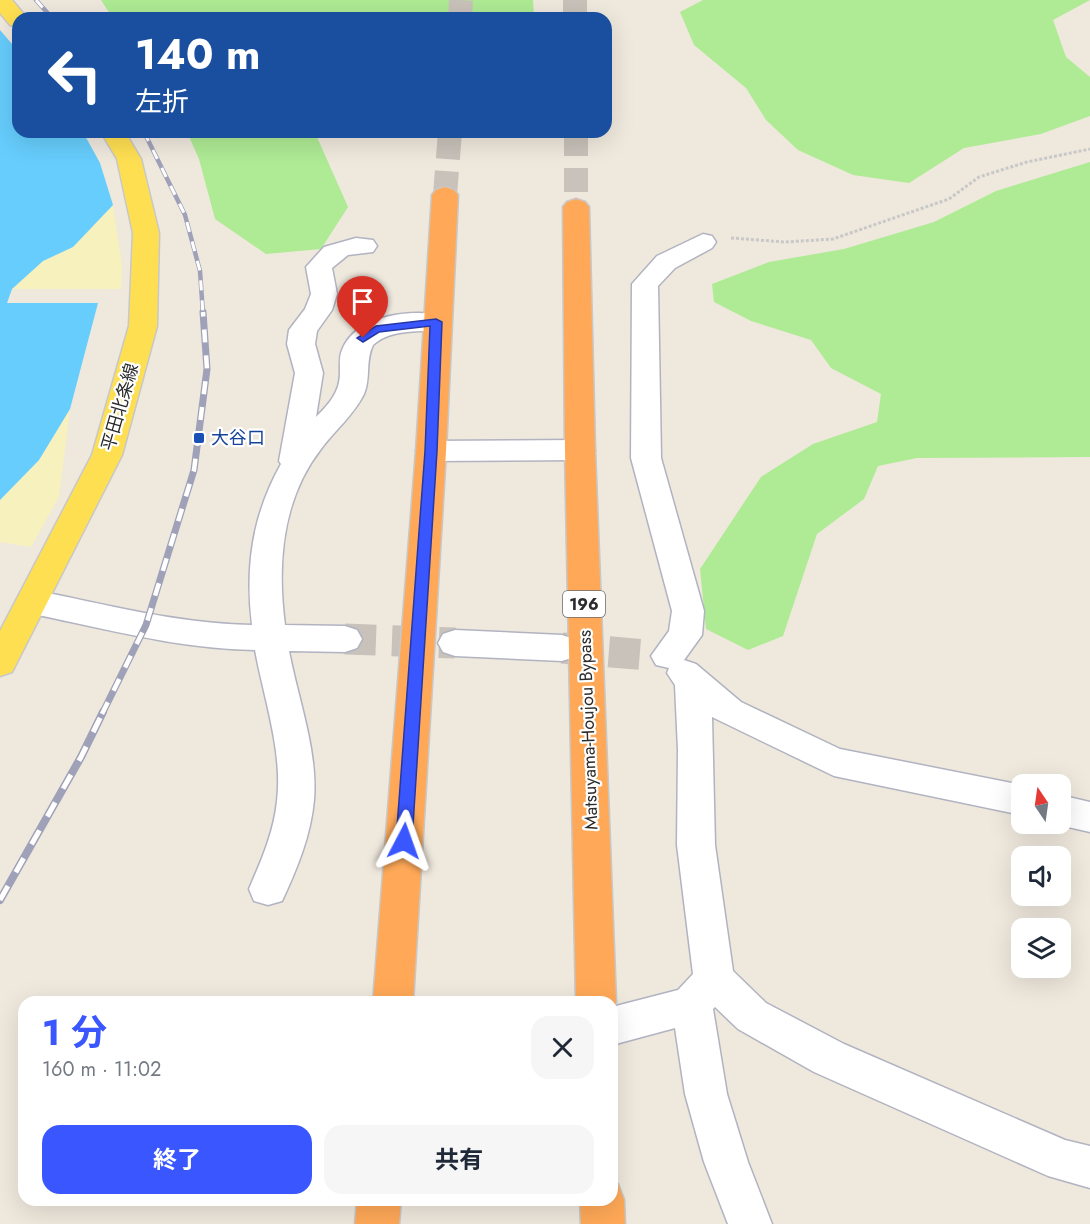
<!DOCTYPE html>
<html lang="ja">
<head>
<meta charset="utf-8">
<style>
	body { margin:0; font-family:Jost,"Noto Sans JP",sans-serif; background:#f6f6f7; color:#1f2937; height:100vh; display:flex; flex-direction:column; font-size:22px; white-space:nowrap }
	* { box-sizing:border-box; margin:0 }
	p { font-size:20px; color:#747a83 }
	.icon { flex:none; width:33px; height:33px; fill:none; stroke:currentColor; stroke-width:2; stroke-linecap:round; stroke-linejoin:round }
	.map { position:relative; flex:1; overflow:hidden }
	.panel { position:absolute; left:18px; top:996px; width:600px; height:210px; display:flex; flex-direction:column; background:#fff; border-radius:18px; box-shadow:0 6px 24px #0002 }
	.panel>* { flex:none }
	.banner { position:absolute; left:12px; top:12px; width:600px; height:126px; border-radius:18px; box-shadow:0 6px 24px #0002; background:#1a4fa0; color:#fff; overflow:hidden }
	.needle { width:39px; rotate:347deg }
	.controls { position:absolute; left:1011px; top:774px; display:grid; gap:12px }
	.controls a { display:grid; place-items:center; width:60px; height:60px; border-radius:12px; background:#fff; box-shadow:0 6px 24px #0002; font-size:30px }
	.pin { position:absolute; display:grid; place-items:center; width:51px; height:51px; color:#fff; margin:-62px -26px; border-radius:50% 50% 50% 0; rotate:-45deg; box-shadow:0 0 6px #0007 }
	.pin .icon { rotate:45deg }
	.me { position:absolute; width:66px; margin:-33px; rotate:4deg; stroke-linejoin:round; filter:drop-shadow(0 0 4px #0008) }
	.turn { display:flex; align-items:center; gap:21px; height:126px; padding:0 24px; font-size:27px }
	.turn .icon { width:78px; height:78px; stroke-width:2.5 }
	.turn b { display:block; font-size:42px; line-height:51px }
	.round { display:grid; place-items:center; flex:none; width:63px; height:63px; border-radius:18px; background:#f6f6f7 }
	.headline { display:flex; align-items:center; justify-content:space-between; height:102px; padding:0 24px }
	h1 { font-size:36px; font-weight:700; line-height:45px; color:#3a56ff }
	.cta { display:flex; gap:12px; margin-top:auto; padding:12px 24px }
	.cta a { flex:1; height:69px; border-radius:18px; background:#3a56ff; color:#fff; font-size:24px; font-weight:700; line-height:69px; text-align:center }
	.cta a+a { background:#f6f6f7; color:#1f2937 }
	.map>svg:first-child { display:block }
	.green { fill:#aeeb94 }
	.sand { fill:#f7f1bd }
	.water { fill:#66cdfc }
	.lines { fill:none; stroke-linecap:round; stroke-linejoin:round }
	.minor-tunnel { stroke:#c8c2ba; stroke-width:31; stroke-dasharray:31 16; stroke-linecap:butt }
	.highway-tunnel { stroke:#c8c2ba; stroke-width:24; stroke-dasharray:24 12; stroke-linecap:butt }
	.minor-casing { stroke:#b1b3c1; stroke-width:3 }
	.major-casing { stroke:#c8c8c8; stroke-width:3 }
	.highway-casing { stroke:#c8c8c8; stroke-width:3 }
	.path { stroke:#c8c8c8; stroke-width:3; stroke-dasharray:3 2; stroke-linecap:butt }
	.minor { fill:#fff; fill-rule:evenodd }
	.major { fill:#ffdf52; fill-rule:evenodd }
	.highway { fill:#ffa958; fill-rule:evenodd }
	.rail-far2-casing { stroke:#9fa1b9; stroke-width:4.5 }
	.rail-far1-casing { stroke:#9fa1b9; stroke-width:7 }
	.rail-casing { stroke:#9fa1b9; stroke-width:8 }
	.rail-far2 { stroke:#fff; stroke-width:3; stroke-dasharray:10; stroke-linecap:butt }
	.rail-far1 { stroke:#fff; stroke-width:4.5; stroke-dasharray:13; stroke-linecap:butt }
	.rail { stroke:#fff; stroke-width:5; stroke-dasharray:16; stroke-linecap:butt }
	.route { fill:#3a56ff; stroke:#2638a6; stroke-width:1.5 }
	.transit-dot { fill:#1a4fb4; stroke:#fff; stroke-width:2 }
	.labels { text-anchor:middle; stroke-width:4.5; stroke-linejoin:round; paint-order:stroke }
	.shield { fill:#fff; stroke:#6b6b6b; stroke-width:1.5 }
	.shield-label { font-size:16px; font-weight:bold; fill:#2c2c2c }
	.street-label { font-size:18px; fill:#2c2c2c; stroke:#fff }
	.transit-label { font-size:18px; fill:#164399; stroke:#fff; text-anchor:start }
</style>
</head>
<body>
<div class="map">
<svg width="1090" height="1224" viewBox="0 0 1090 1224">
	<rect width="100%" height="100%" fill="#efe8dd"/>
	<!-- green -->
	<g class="green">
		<polygon points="101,0 533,0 534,18 118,18 108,11"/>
		<polygon points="703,0 1090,0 1053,20 1066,57 1090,77 1090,116 1041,134 964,148 909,183 853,175 798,150 766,120 746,88 694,45 680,12"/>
		<polygon points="187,132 320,132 317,137 348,207 321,249 266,254 215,219 199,159"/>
		<polygon points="1090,162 1090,457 917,458 878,466 864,499 817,534 783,636 748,650 706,629 700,569 761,477 813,444 877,422 881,394 831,368 811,340 751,321 714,302 712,284 769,262 844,249 934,222 996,191"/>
	</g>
	<!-- sand -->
	<g class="sand">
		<polygon points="113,205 122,266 121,289 12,289 43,261 73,247"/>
		<polygon points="70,409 59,497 31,547 0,542 0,500 39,460"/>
	</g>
	<!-- water -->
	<polygon class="water" points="0,30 18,51 18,132 83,132 100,163 113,205 73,247 43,261 12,289 7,303 98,303 70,409 39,460 0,500"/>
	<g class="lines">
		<!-- minor-tunnel -->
		<g class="minor-tunnel">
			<polyline points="345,639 455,643"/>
			<polyline points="562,648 648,655"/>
		</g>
		<!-- highway-tunnel -->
		<g class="highway-tunnel">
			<polyline points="575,0 575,18"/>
			<polyline points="460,18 461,0"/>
			<polyline points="576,132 576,207"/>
			<polyline points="445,195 450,132"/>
		</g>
		<!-- minor casing -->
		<g class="minor-casing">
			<g id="minor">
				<polygon points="703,234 712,236 716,242 712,248 675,268 658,286 661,458 704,611 702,635 684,660 696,664 741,702 840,749 1022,785 1022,815 834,776 712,717 715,845 733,971 766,1003 844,1044 1065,1140 1090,1146 1090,1188 1048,1176 814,1072 738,1029 715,1007 713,1009 727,1094 748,1162 772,1224 728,1224 704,1162 685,1094 675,1028 612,1045 612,1007 678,990 693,974 677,845 678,750 675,685 667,673 669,668 656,665 651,656 669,631 672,611 631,458 632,284 657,256"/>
				<path d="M356,238l17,2 4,6 -4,6 -25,3 -16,13 5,26 -5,16 -15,21 -2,13 8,29 -7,44c13,-13 24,-25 24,-44 0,-8 -1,-16 2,-23 14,-36 72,-42 104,-34l4,6 -4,6c-25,6 -53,-1 -73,17 -8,16 -2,33 -9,49 -11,22 -29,36 -43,55 -39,50 -44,116 -36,176l60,1 12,4 5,9 -5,9 -12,4 -56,-1c9,48 29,100 25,149 -3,35 -17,69 -32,101l-14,4 -14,-4 -5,-12c12,-28 25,-57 28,-88 6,-49 -13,-102 -22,-151 -75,-1 -149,-21 -222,-36l-12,-3 -4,-9 4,-9 12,-3c72,14 145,34 219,35 -7,-58 0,-109 29,-161l-2,-3 16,-88 -8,-29 2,-14 16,-21 6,-15 -5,-27 18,-20z"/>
				<polygon points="580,440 591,443 595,450 591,457 580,460 431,461 420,458 416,451 420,444 431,441"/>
				<polygon points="455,630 562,635 574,639 579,648 574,657 562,661 455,656 443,652 438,643 443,634"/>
				<polygon points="1060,795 1090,802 1090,832 1055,824 1060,824"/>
			</g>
		</g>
		<!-- major casing -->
		<g class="major-casing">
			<g id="major">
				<polygon points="0,0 12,0 27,18 18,18 18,27 10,25 0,13"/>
				<polygon points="101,132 125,132 141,159 159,233 157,326 122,455 12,672 0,676 0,631 92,455 129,326 133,233 117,159"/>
			</g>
		</g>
		<!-- highway casing -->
		<g class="highway-casing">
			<g id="highway">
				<polygon points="445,187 454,190 458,195 446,451 413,1002 373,1002 416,451 432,195 436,190"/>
				<polygon points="576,199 585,202 589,207 595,450 616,1002 612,1011 612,1002 576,1002 565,450 563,207 567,202"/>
				<polygon points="612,1182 618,1184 624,1200 625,1224 581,1224 580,1200 612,1200"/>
				<polygon points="357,1200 401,1200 399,1224 355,1224"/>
			</g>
		</g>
		<!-- path -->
		<polyline class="path" points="731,238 785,242 833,239 949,199 979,177 1027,162 1090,149"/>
		<!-- minor -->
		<use href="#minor" class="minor"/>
		<!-- major -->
		<use href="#major" class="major"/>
		<!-- highway -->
		<use href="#highway" class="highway"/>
		<!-- rail-far2 casing -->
		<g class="rail-far2-casing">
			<g id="rail-far2">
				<polyline points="36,0 52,18"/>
				<polyline points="144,132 185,215 200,271 203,314"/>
			</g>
		</g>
		<!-- rail-far1 casing -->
		<g class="rail-far1-casing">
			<polyline id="rail-far1" points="102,714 146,625 194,470 207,369 203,312"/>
		</g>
		<!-- rail casing -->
		<g class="rail-casing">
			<polyline id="rail" points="0,900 81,757 103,712"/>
		</g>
		<!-- rail-far2 -->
		<use href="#rail-far2" class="rail-far2"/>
		<!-- rail-far1 -->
		<use href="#rail-far1" class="rail-far1"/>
		<!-- rail -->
		<use href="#rail" class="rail"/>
	</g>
	<!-- route -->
	<polygon class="route" points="436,319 442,322 437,451 412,841 404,848 396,841 425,451 430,326 379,332 363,342 357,338 376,326"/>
	<!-- markers -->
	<rect class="transit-dot" x="193" y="432" width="12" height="12" rx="3"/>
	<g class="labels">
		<!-- shield labels -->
		<rect class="shield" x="563" y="591" width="42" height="26" rx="4.5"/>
		<g class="shield-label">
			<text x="584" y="610">196</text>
		</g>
		<!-- street labels -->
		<g class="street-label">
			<text transform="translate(120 407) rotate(-74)" y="6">平田北条線</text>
			<text transform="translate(588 730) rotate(-92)" y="6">Matsuyama-Houjou Bypass</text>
		</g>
		<!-- transit labels -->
		<g class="transit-label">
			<text x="211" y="444">大谷口</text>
		</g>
	</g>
</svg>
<div class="controls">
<a><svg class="needle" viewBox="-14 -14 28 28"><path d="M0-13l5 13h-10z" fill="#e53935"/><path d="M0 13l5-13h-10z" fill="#747a83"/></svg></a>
<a><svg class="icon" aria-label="sound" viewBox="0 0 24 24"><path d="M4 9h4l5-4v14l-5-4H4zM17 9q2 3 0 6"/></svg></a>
<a><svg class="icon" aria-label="layers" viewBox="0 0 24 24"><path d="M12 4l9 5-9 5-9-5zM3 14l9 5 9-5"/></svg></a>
</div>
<div class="pin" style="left:363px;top:338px;background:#d93025"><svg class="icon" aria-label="arrive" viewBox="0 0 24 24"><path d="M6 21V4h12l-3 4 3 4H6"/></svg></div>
<svg class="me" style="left:404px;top:841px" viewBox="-20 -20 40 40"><path d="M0-17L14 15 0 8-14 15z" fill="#3a56ff" stroke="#fff" stroke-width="4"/></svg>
<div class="banner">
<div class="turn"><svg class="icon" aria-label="left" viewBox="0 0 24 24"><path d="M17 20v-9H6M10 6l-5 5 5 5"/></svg><div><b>140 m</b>左折</div></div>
</div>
<section class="panel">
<div class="headline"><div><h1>1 分</h1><p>160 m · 11:02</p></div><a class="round"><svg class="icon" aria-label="close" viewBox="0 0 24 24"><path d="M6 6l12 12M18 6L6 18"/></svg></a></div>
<div class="cta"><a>終了</a><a>共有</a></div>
</section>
</div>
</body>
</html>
